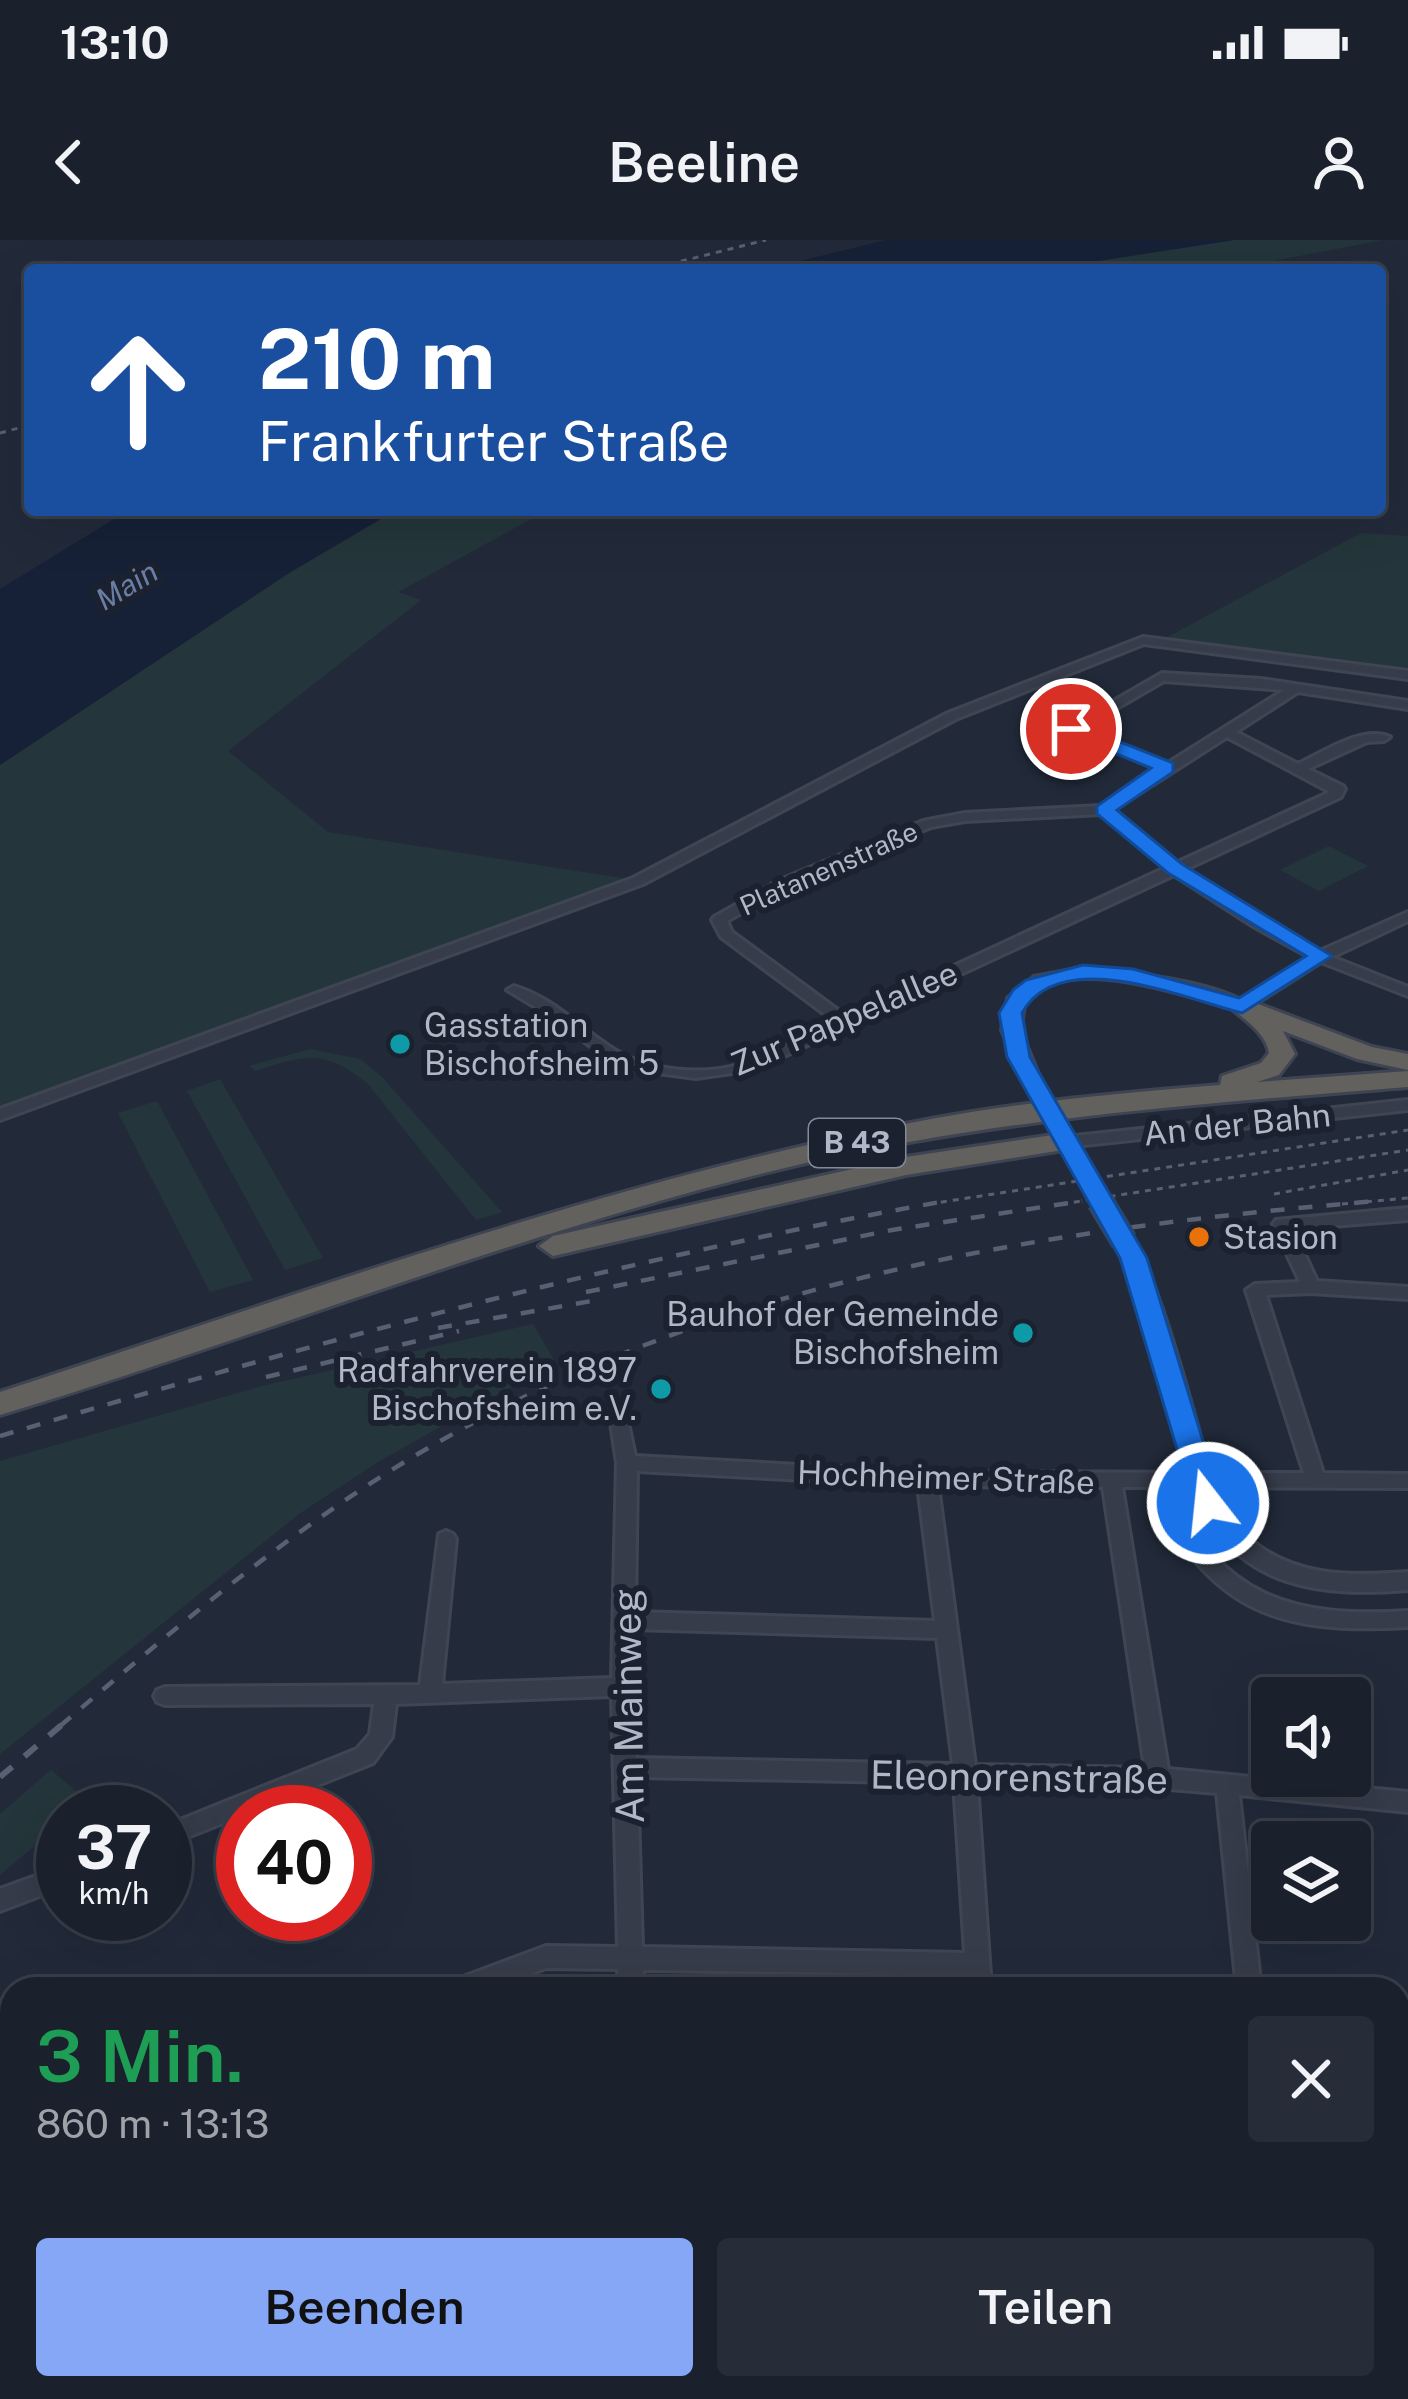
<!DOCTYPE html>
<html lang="de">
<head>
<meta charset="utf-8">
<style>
	body { margin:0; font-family:"Public Sans",sans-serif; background:#272d38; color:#f1f3f6; height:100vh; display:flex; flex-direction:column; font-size:45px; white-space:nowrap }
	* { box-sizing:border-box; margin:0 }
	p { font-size:39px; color:#9fa3a9 }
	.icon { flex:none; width:66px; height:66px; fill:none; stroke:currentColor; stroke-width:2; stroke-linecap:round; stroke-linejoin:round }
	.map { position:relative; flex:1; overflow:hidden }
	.details { position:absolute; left:0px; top:1737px; width:1410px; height:423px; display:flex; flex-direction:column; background:#1a202c; border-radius:36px 36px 0 0; box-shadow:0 12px 48px #0002,0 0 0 3px #383e48 }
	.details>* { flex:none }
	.guide { position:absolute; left:24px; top:24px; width:1362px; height:252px; border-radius:12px; box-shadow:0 12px 48px #0002,0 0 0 3px #383e48; background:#1a4fa0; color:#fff; overflow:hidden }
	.controls { position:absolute; left:1251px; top:1437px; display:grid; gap:24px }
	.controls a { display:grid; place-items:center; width:120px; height:120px; border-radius:12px; background:#1a202c; box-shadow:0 12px 48px #0002,0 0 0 3px #383e48; font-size:60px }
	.speed { position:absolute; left:36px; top:1545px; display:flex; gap:24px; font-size:60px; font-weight:700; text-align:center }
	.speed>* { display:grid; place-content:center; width:156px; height:156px; border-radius:50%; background:#1a202c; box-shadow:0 12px 48px #0002,0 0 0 3px #383e48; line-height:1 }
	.speed small { font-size:30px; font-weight:400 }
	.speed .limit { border:18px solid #d22; background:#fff; color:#111 }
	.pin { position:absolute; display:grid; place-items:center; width:102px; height:102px; color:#fff; margin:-51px; border:6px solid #fff; border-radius:50%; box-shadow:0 3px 12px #0007 }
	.me { position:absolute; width:132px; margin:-66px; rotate:344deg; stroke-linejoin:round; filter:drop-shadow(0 0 9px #0008) }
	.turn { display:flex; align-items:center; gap:42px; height:252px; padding:0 36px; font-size:54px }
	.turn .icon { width:156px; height:156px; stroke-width:2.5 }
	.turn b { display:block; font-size:84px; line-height:102px }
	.round { display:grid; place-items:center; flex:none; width:126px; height:126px; border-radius:12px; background:#272d38 }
	.head { display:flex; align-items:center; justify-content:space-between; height:204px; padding:0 36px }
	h1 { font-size:72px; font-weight:600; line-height:90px; color:#1e9e55 }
	.action { display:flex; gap:24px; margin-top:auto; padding:24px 36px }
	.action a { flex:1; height:138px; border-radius:12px; background:#85a7f6; color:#111; font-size:48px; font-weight:600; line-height:138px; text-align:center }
	.action a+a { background:#272d38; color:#f1f3f6 }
	.status { display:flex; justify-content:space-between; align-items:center; height:84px; padding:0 60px; background:#1a202c; direction:ltr }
	.status svg { height:33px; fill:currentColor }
	header { display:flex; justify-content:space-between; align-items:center; height:156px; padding:0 36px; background:#1a202c; font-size:54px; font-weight:600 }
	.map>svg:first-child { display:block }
	.green { fill:#24363b }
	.water { fill:#162137 }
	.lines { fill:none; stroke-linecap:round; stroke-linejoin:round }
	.minor-casing { stroke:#3f4553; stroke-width:6 }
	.tertiary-casing { stroke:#3f4553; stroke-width:6 }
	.secondary-casing { stroke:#3f4553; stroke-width:6 }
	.trunk-casing { stroke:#3e4452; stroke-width:6 }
	.minor { fill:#363c4a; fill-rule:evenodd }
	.tertiary { fill:#363c4a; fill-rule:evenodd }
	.secondary { fill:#444b5d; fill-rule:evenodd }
	.trunk { fill:#62615e; fill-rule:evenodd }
	.rail-far2 { stroke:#586071; stroke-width:3; stroke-dasharray:6 6; stroke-linecap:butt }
	.rail-far1 { stroke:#586071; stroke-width:4.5; stroke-dasharray:14 14; stroke-linecap:butt }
	.rail { stroke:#586071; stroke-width:6; stroke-dasharray:16 16; stroke-linecap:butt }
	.tertiary-bridge-far1-casing { stroke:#3f4553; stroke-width:22; stroke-linecap:butt }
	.tertiary-bridge-casing { stroke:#3f4553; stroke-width:28; stroke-linecap:butt }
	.tertiary-bridge-far1 { stroke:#363c4a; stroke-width:18 }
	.tertiary-bridge { stroke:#363c4a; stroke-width:22 }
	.route { fill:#1a73e8; stroke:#114b97; stroke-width:3 }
	.culture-dot { fill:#0f9aa8; stroke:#1b212f; stroke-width:4.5 }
	.food-dot { fill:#e8710a; stroke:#1b212f; stroke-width:4.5 }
	.labels { text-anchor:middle; stroke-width:12; stroke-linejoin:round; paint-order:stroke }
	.far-street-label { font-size:27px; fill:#b1b7c6; stroke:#1b212f }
	.far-water-label { font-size:30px; font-style:italic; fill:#6a7ea5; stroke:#1b212f }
	.shield { fill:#1b212f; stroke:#848a99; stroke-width:3 }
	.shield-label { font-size:30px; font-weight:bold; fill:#b1b7c6 }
	.street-label { font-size:33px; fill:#b1b7c6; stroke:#1b212f }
	.poi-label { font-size:33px; fill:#b1b7c6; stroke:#1b212f; text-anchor:start }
	.near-street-label { font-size:39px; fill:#b1b7c6; stroke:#1b212f }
</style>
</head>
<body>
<div class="status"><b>13:10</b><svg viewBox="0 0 49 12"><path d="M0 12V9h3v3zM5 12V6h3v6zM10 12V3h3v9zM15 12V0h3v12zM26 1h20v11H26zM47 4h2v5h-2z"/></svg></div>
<header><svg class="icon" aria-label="back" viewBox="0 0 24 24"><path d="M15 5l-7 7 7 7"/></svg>Beeline<svg class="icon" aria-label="person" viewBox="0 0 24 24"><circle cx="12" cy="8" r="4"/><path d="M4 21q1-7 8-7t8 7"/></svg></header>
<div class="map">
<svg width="1408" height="2159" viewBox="0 0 1408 2159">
	<rect width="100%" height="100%" fill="#222a3a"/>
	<!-- green -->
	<g class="green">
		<polygon points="1234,0 1383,0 1226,30 1040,30"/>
		<polygon points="396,270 548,270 398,352 421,360 228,511 328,592 622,638 625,644 0,871 0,525 289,333"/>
		<polygon points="1361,293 1408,296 1408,433 1160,401"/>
		<polygon points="1329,606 1368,626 1319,651 1280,630"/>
		<path d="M310,809l50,10 21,17 121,136 -26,8 -108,-136c-43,-36 -64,-29 -113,-13l-6,-5z"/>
		<polygon points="220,839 323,1018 285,1030 187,851"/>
		<polygon points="157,861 253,1040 210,1052 118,873"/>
		<polygon points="533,1084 555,1122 378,1222 299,1274 0,1514 0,1221 262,1146"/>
		<polygon points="51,1530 88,1561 75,1572 63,1572 63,1582 0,1635 0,1574"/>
	</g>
	<!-- water -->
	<g class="water">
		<polygon points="886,0 1234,0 1040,30 763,30"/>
		<polygon points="129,270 396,270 289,333 0,525 0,349"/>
	</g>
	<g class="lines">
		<!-- minor casing -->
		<g class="minor-casing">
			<g id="minor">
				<polygon points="1143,397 1408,431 1408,439 1144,404 956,479 643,644 0,880 0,869 633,638 948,473"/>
				<path d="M1162,433l99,6 147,22v8l-110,-17 -62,40 62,32c26,-12 64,-39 92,-27l-6,4 -17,1 -59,27 35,17 2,3 -4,8 -157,73 79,50 57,31 88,-39v9l-76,36 76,30v9l-87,-34 -74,47h-10v-6l72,-46 -56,-31 -79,-51 -420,195 -58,8 -61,-8 -31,-14 -57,-42 -40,-24 7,-4c40,12 67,43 101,64 34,21 88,26 126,14 32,-10 63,-29 93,-43l-113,-84 -9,-17 2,-3 64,-36 145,-60 42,-8 136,-7 59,-37 -95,-40zM1164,441l120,9 -116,73 -87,-34zM1227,497l103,55 -154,71 -63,-53zM1101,574l64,54 -319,148 -114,-84 -5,-11 61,-34 143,-60 34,-6z"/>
				<polygon points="1408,860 1408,870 1066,907 1058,902 1066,897"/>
				<path d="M1408,968v12l-115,9 24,52 91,6v12l-97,-6 -45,2 57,178 85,1v14l-240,-1c57,111 121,131 240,124v16c-134,8 -198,-17 -260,-140h-26l46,282 240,23v20l-169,-17 22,194h-24l-20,-196 -59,-5 -181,-4 14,205h-24l-1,-14 -323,-5v19h-24l-1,-20 -72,-1 -55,21h-42l3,-8 94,-35 72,1 -6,-251 -216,8 -4,33 -19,26 -123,49h-7v3l-78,31v-20l192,-77 13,-15 4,-30 -209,1 -8,-3 -3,-6 3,-6 8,-3 255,-2 19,-151 7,-3 7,3 3,5 -14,145 170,-6 5,-215 -6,-40 2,-5h14l8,38 292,16 377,1 -58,-183 9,-6 45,-2 -27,-58 3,-4zM637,1231l281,15 17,135 -300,-9zM938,1246l165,1 42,281 -170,-3zM634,1389l303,9 16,126 -317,-6zM637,1537l317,6 11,170 -323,-6z"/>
				<polygon points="63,1626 63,1647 0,1671 0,1649"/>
				<polygon points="12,1925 12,1951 0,1956 0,1930"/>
				<polygon points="405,2148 450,2148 444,2159 399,2159"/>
				<rect x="628" y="2148" width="28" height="11"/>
				<polygon points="993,2148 1021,2148 1022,2159 994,2159"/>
			</g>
		</g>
		<!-- tertiary casing -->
		<g class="tertiary-casing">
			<g id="tertiary">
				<path d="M1077,729c46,3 136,11 174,37l-9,5c-55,-15 -138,-46 -194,-27 -8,3 -16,11 -23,16l-5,30 20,49 -3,4h-12l-23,-53 6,-32 26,-21z"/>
				<path d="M1124,994c28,13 75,200 86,239l-3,6h-16l-3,-6 -54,-187 -20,-45z"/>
				<path d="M1208,1254c16,7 25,28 38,41 44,43 105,41 162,37v18c-91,7 -163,-2 -212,-87l4,-6z"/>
			</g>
		</g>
		<!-- secondary casing -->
		<g class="secondary-casing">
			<g id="secondary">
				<polygon points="1398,1912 1408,1914 1408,1948 1398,1946"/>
				<polygon points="304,2148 360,2148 355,2159 299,2159"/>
			</g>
		</g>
		<!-- trunk casing -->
		<g class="trunk-casing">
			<g id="trunk">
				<path d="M1242,758l130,49 36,7v16l-51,-11 -74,-28 12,23 -16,21 -22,7 151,-11v16c-200,16 -397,30 -594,74 -278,64 -542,172 -814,254v-23c307,-100 613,-213 931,-273 96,-18 192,-26 289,-34l2,-9 39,-13 8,-10c-3,-21 -27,-35 -40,-47z"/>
				<polygon points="1066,893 1076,896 1080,902 1076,908 906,935 553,1016 539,1006 553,996 906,917"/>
			</g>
		</g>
		<!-- minor -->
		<use href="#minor" class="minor"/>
		<!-- tertiary -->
		<use href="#tertiary" class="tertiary"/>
		<!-- secondary -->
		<use href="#secondary" class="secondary"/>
		<!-- trunk -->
		<use href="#trunk" class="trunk"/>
		<!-- rail-far2 -->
		<g class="rail-far2">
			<polyline points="646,30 766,0"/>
			<polyline points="0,193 30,185"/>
			<polyline points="1274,954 1408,930"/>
			<polyline points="929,964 1408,890"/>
			<polyline points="1062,964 1408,910"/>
			<polyline points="1342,964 1408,958"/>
		</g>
		<!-- rail-far1 -->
		<g class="rail-far1">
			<polyline points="586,1052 892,990 1082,961"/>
			<polyline points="438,1088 603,1059"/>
			<polyline points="266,1137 459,1091"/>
			<path d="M0,1196c313,-93 625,-178 946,-235"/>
			<path d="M60,1486c104,-88 207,-177 322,-250 301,-191 647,-246 995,-275"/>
		</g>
		<!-- rail -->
		<polyline class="rail" points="0,1537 64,1483"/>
		<!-- tertiary-bridge-far1 casing -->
		<g class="tertiary-bridge-far1-casing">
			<g id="tertiary-bridge-far1">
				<polyline points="1031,839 1056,883"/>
				<polyline points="1076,919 1102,964"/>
			</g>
		</g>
		<!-- tertiary-bridge casing -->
		<g class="tertiary-bridge-casing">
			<g id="tertiary-bridge">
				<polyline points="1100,961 1124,1001"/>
				<polyline points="1199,1233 1208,1263"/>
			</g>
		</g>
		<!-- tertiary-bridge-far1 -->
		<use href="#tertiary-bridge-far1" class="tertiary-bridge-far1"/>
		<!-- tertiary-bridge -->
		<use href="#tertiary-bridge" class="tertiary-bridge"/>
	</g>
	<!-- route -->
	<path class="route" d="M1065,485h13l95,38v9l-56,38 65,54 150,92 -90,57c-57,-14 -182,-69 -220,0l8,44 117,201 75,245 -4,8h-21l-4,-8 -73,-245 -113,-201 -8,-44 14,-23 13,-10 57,-15 50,4 106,29 67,-42 -138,-83 -71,-59v-8l54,-38 -86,-35z"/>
	<!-- markers -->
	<g class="culture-dot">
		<circle cx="400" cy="804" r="12"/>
		<circle cx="1023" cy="1093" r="12"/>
		<circle cx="661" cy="1149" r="12"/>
	</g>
	<circle class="food-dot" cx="1199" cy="997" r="12"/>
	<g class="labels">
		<!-- far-street labels -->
		<g class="far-street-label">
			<text transform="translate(829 629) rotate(-24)" y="9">Platanenstraße</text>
		</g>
		<!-- far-water labels -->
		<g class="far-water-label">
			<text transform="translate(127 346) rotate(-31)" y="10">Main</text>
		</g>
		<!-- shield labels -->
		<rect class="shield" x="809" y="879" width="96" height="48" rx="9"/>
		<g class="shield-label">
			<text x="857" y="913">B 43</text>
		</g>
		<!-- street labels -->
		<g class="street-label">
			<text transform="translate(844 778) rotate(-23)" y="12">Zur Pappelallee</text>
			<text transform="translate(1237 884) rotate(-6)" y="12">An der Bahn</text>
			<text transform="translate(946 1237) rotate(2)" y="12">Hochheimer Straße</text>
		</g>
		<!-- poi labels -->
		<g class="poi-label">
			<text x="424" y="797">Gasstation<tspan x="424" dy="38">Bischofsheim 5</tspan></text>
			<text x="1223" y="1009">Stasion</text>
			<text x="999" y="1086" text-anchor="end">Bauhof der Gemeinde<tspan x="999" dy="38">Bischofsheim</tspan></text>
			<text x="637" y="1142" text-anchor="end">Radfahrverein 1897<tspan x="637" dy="38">Bischofsheim e.V.</tspan></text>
		</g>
		<!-- near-street labels -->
		<g class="near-street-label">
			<text transform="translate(628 1466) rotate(-91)" y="14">Am Mainweg</text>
			<text transform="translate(1019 1537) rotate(1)" y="14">Eleonorenstraße</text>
		</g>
	</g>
</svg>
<div class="controls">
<a><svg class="icon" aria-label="sound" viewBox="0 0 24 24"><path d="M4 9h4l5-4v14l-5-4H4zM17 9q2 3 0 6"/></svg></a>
<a><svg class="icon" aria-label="layers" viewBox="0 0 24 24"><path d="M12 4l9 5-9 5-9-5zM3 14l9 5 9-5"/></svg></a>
</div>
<div class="speed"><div>37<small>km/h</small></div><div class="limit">40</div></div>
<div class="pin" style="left:1071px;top:489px;background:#d93025"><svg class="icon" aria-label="arrive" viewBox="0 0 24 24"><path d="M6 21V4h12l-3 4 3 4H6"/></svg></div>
<svg class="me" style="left:1208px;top:1263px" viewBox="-20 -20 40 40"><circle r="17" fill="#1a73e8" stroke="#fff" stroke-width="3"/><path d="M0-11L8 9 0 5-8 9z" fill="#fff"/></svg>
<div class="guide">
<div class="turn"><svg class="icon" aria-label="ahead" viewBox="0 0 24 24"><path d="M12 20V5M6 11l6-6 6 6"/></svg><div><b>210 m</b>Frankfurter Straße</div></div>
</div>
<section class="details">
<div class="head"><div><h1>3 Min.</h1><p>860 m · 13:13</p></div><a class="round"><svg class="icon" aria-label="close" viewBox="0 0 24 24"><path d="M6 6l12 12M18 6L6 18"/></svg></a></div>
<div class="action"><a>Beenden</a><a>Teilen</a></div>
</section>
</div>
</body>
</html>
